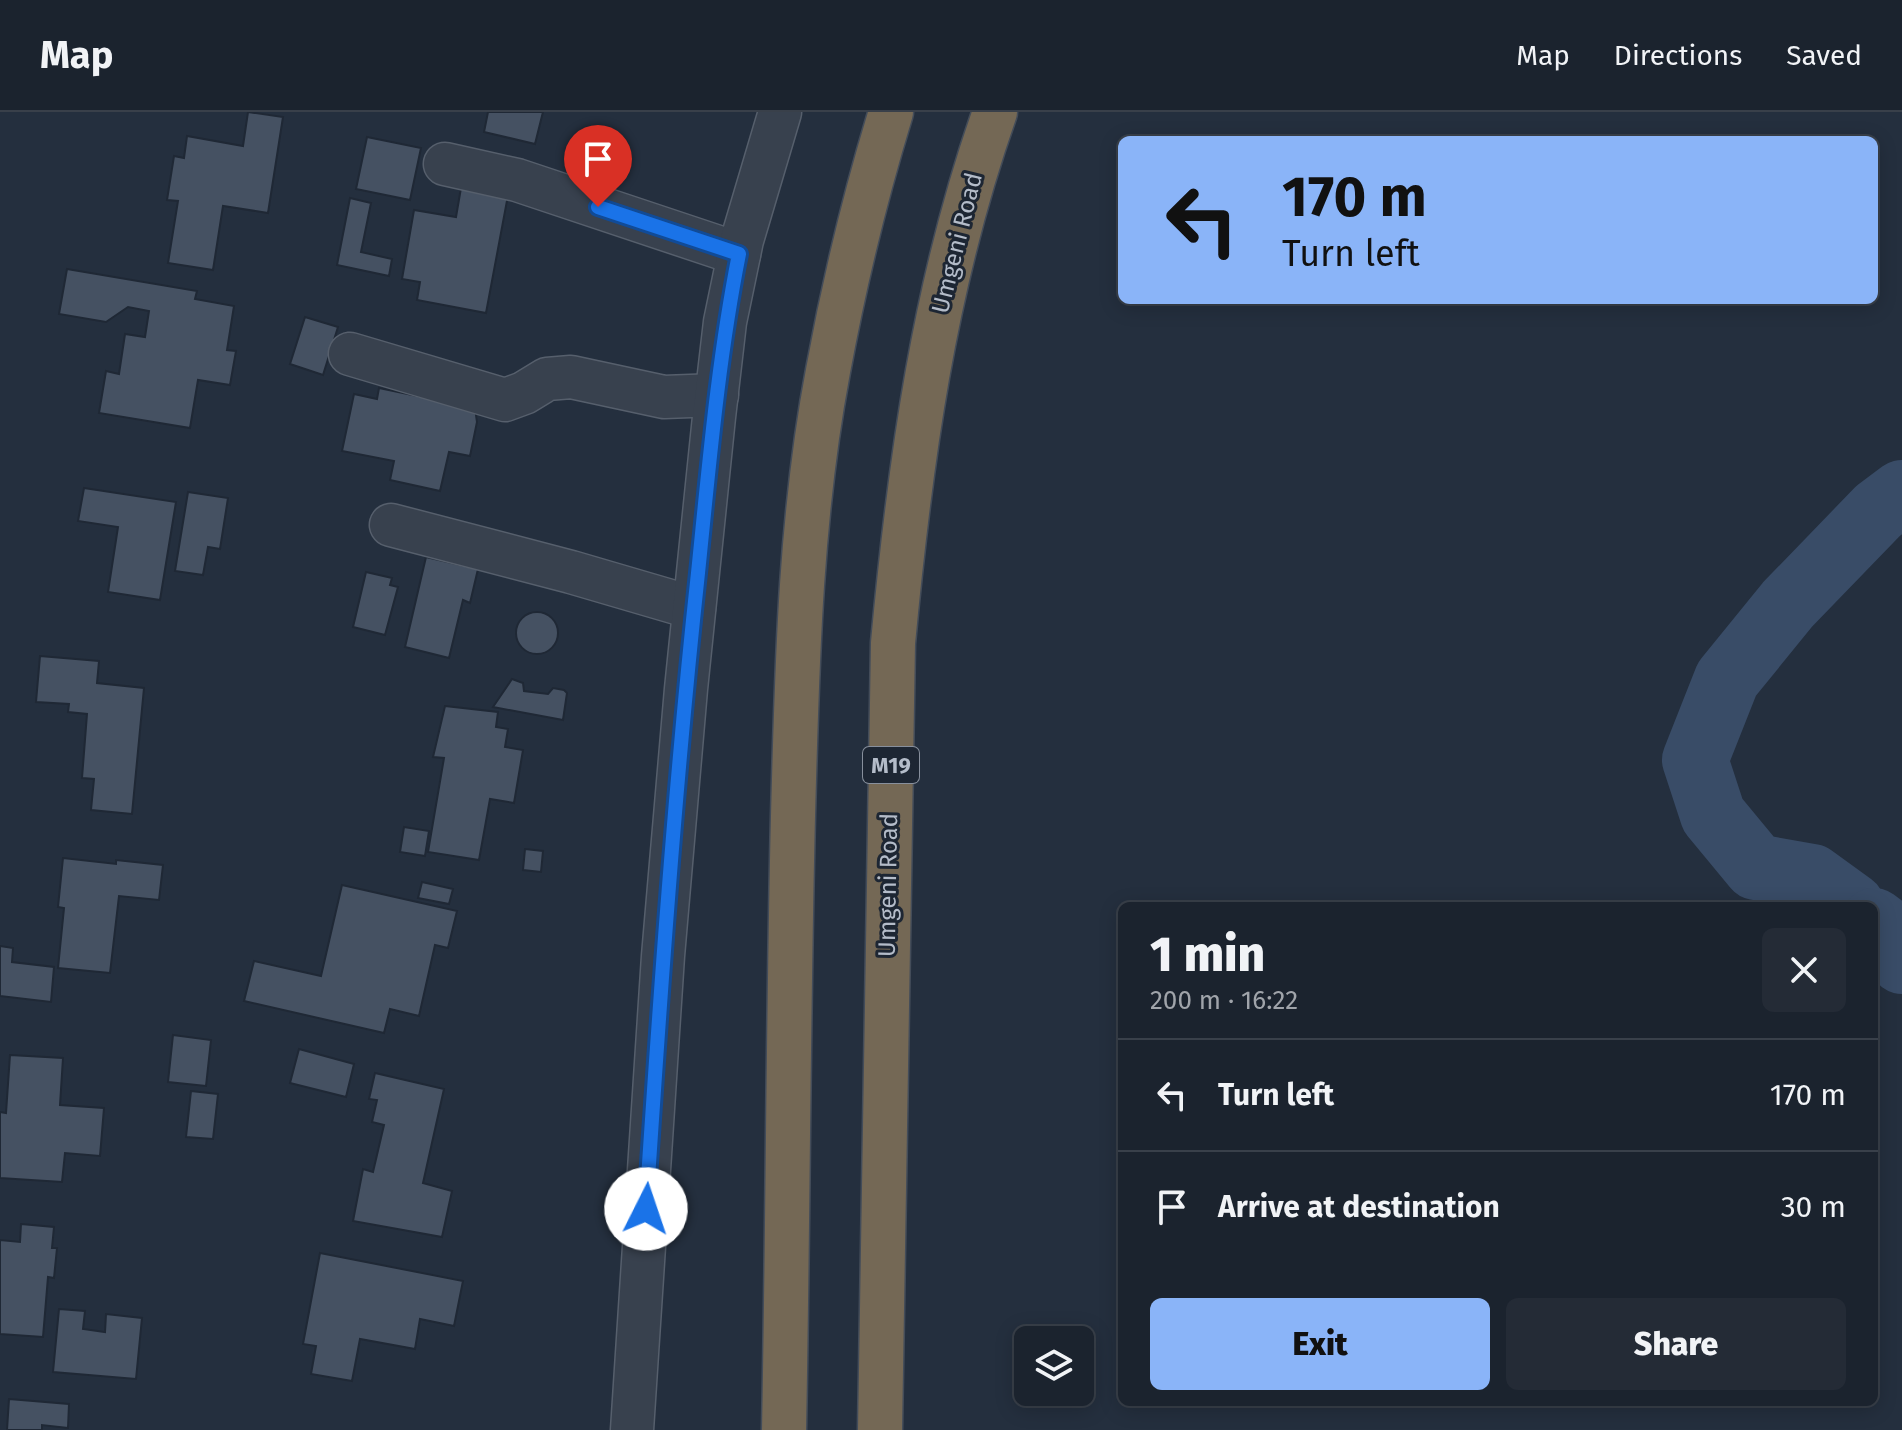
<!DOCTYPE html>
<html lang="en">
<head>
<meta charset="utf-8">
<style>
	body { margin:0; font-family:"Fira Sans",sans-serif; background:#242b36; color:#f1f3f6; height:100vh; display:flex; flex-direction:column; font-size:30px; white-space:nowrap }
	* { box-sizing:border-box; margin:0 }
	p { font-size:26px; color:#a0a4aa }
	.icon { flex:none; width:44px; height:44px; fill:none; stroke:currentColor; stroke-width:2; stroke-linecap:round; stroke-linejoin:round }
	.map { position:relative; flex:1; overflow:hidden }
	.side { position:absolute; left:1118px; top:790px; width:760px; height:504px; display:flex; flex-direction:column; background:#1b232e; border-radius:12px; box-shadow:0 4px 20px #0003,0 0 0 2px #39404a }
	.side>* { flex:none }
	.hud { position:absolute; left:1118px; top:24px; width:760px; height:168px; border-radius:12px; box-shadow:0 4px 20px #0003,0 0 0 2px #39404a; background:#8ab4f8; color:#111; overflow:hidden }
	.controls { position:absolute; left:1014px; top:1214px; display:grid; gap:16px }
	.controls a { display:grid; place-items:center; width:80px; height:80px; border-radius:12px; background:#1b232e; box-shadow:0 4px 20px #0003,0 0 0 2px #39404a; font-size:40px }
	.pin { position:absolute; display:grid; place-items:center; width:68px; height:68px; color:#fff; margin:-82px -34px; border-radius:50% 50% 50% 0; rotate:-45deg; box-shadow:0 0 8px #0007 }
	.pin .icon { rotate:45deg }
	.me { position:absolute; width:88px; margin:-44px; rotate:4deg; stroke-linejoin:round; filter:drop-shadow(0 0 6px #0008) }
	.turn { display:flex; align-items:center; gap:28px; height:168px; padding:0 32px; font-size:36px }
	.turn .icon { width:104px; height:104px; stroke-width:2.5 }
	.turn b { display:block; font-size:56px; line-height:68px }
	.round { display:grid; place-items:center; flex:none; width:84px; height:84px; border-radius:12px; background:#242b36 }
	.head { display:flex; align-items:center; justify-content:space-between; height:136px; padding:0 32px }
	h1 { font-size:48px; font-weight:800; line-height:60px }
	.cta { display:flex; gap:16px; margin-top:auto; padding:16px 32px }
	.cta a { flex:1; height:92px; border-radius:12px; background:#8ab4f8; color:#111; font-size:32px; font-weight:800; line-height:92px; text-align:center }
	.cta a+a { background:#242b36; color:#f1f3f6 }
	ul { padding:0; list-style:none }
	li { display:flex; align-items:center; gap:24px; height:112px; padding:0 32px; border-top:2px solid #39404a }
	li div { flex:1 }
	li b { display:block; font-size:30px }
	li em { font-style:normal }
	header { display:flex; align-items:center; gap:48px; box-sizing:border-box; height:112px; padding:0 40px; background:#1b232e; border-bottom:2px solid #39404a }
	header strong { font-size:38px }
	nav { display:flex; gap:44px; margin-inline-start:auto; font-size:28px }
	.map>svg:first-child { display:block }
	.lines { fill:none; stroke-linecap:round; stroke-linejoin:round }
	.river { stroke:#394c67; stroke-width:66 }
	.building { fill:#455162; stroke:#1f2835; stroke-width:2 }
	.minor-casing { stroke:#565f6c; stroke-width:45 }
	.highway-casing { stroke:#434c59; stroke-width:47 }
	.minor { stroke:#38414e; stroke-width:42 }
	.highway { stroke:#746855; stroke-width:44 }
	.route-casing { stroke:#114b97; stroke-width:20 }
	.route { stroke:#1a73e8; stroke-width:14 }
	.labels { text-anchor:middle; stroke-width:6; stroke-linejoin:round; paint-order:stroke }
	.shield { fill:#1d2633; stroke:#878f9c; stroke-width:2 }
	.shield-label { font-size:22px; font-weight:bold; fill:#b4bcc9 }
	.street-label { font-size:24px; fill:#b4bcc9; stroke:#1d2633 }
</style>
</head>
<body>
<header>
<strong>Map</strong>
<nav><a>Map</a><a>Directions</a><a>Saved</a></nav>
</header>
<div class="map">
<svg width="1902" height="1318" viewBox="0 0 1902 1318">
	<rect width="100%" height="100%" fill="#242f3e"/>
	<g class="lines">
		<!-- river -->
		<g class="river">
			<polyline points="1852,794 1812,765 1756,755 1713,703 1695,648 1727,567 1788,492 1878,399 1902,381"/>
			<polyline points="1874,809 1882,815 1902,849"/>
		</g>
	</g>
	<!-- building -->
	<g class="building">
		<polygon points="248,0 283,5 268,101 223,94 213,158 168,151 178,89 167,88 174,44 184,46 187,24 243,34"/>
		<polygon points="488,0 543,0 535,32 484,20"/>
		<polygon points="367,25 421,36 410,88 356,77"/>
		<polygon points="462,70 509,78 486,201 417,188 420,170 402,167 414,98 456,105"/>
		<polygon points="350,86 371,91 361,140 392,147 389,164 337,153"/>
		<polygon points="67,157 197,179 195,187 234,194 227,238 236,239 230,273 198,268 190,316 99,301 106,259 119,262 125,222 145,225 149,199 128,195 106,210 59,202"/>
		<polygon points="305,205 338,215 323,263 290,252"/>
		<polygon points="379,276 475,296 477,310 470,344 449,340 440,379 390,368 394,349 342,339 354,282 377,287"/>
		<polygon points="84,376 176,390 160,488 108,480 118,415 78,409"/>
		<polygon points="188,380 228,386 220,437 208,435 203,463 175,459"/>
		<polygon points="426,445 478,457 470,491 463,488 449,546 405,535"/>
		<polygon points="366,460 392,466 390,473 398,475 385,523 353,515"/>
		<circle cx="537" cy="521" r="21"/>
		<polygon points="40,544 99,549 97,571 144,576 132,702 91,698 94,667 82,666 87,602 68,600 69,592 36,590"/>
		<polygon points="512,567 523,571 524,579 548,582 553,576 564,578 567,581 563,608 493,595"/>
		<polygon points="445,594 498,600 496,615 508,617 505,635 523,638 514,691 490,687 479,748 428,740 444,646 433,645"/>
		<polygon points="404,715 429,719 425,744 400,740"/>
		<polygon points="525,737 543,739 541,760 523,758"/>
		<polygon points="63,746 116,752 116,748 163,753 159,788 119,784 110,861 58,856 64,796 58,795"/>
		<polygon points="422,770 453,777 449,792 418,786"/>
		<polygon points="342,773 457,799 448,836 435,833 419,904 390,897 384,921 244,889 254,849 321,864"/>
		<polygon points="0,834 13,836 12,850 54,855 51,890 0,884"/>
		<polygon points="173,923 211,928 206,974 168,970"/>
		<polygon points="299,937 354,952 346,985 290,971"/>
		<polygon points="10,943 63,946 60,993 104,996 100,1044 65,1041 62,1070 0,1066 0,1000 6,1001"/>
		<polygon points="375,961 444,977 423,1071 452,1079 442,1125 353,1109 363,1057 373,1060 384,1013 372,1010 377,988 369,987"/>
		<polygon points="191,979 218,982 213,1027 186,1025"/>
		<polygon points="21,1112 54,1115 52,1136 57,1136 54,1166 48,1165 43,1225 0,1222 0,1128 20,1130"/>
		<polygon points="320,1141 463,1169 454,1214 420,1207 415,1237 360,1227 352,1269 311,1262 316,1234 303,1232"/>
		<polygon points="59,1197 85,1199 83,1217 105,1220 106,1202 142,1206 136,1267 53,1260"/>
		<polygon points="9,1287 69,1292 68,1316 42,1313 42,1318 7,1318"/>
	</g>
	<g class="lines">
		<!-- minor casing -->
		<g class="minor-casing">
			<g id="minor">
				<polyline points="445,52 517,68 739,142"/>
				<polyline points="350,242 505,288 524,281 547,267 571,265 664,285 717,283"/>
				<polyline points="391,413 571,460 694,496"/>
				<polyline points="632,1318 663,844 686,577 714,305 725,210 742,128 780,0"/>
			</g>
		</g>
		<!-- highway casing -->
		<g class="highway-casing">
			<g id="highway">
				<path d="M784,1318c4,-205 4,-409 9,-614 4,-149 7,-298 35,-445 16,-87 37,-174 63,-259"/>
				<path d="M880,1318l13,-787c17,-182 41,-358 102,-531"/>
			</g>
		</g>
		<!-- minor -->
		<use href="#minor" class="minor"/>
		<!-- highway -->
		<use href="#highway" class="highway"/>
	</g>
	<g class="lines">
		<!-- route casing -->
		<g class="route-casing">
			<path id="route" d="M598,95l141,47c-21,106 -30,212 -41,319 -23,212 -38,423 -52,636"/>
		</g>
		<!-- route -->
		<use href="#route" class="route"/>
	</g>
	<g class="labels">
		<!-- shield labels -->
		<rect class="shield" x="863" y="635" width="56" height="36" rx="6"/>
		<g class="shield-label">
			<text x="891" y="661">M19</text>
		</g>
		<!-- street labels -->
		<g class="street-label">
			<text transform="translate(957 131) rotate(-76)" y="8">Umgeni Road</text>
			<text transform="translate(888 773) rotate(-89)" y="8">Umgeni Road</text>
		</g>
	</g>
</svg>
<div class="controls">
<a><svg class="icon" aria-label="layers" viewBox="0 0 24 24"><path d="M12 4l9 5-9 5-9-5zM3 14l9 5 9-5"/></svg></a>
</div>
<div class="pin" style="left:598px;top:95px;background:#d93025"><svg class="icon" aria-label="arrive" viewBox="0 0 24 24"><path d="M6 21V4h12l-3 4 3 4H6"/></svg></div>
<svg class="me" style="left:646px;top:1097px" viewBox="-20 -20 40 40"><circle r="19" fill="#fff"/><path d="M0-13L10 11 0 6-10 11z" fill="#1a73e8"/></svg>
<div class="hud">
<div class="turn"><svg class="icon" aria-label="left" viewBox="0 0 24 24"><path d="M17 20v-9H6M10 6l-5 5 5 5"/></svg><div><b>170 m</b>Turn left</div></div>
</div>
<section class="side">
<div class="head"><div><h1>1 min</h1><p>200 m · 16:22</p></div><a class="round"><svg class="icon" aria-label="close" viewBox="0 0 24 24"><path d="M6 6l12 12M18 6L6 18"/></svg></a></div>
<ul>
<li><svg class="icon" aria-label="left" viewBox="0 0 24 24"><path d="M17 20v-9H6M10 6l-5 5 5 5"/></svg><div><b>Turn left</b></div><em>170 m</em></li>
<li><svg class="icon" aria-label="arrive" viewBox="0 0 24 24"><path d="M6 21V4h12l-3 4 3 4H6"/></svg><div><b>Arrive at destination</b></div><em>30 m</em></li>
</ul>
<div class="cta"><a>Exit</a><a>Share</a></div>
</section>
</div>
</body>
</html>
